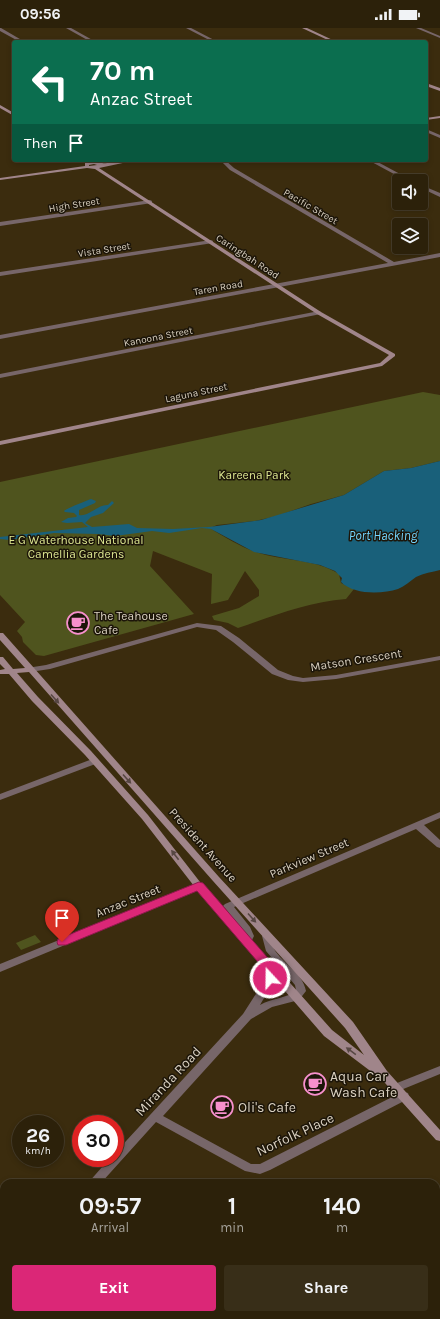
<!DOCTYPE html>
<html lang="en">
<head>
<meta charset="utf-8">
<style>
	body { margin:0; font-family:Karla,sans-serif; background:#382e18; color:#f1f3f6; height:100vh; display:flex; flex-direction:column; font-size:15px; white-space:nowrap }
	* { box-sizing:border-box; margin:0 }
	p { font-size:13px; color:#a6a39c }
	.icon { flex:none; width:22px; height:22px; fill:none; stroke:currentColor; stroke-width:2; stroke-linecap:round; stroke-linejoin:round }
	.map { position:relative; flex:1; overflow:hidden }
	.drawer { position:absolute; left:0px; top:1151px; width:440px; height:140px; display:flex; flex-direction:column; background:#2c210a; border-radius:12px 12px 0 0; box-shadow:0 2px 6px #0003,0 0 0 1px #483e2b }
	.drawer>* { flex:none }
	.hud { position:absolute; left:12px; top:12px; width:416px; height:122px; border-radius:4px; box-shadow:0 2px 6px #0003,0 0 0 1px #483e2b; background:#0b6e4f; color:#fff; overflow:hidden }
	.tools { position:absolute; left:392px; top:146px; display:grid; gap:8px }
	.tools a { display:grid; place-items:center; width:36px; height:36px; border-radius:4px; background:#2c210a; box-shadow:0 2px 6px #0003,0 0 0 1px #483e2b; font-size:20px }
	.speed { position:absolute; left:12px; top:1087px; display:flex; gap:8px; font-size:20px; font-weight:700; text-align:center }
	.speed>* { display:grid; place-content:center; width:52px; height:52px; border-radius:50%; background:#2c210a; box-shadow:0 2px 6px #0003,0 0 0 1px #483e2b; line-height:1 }
	.speed small { font-size:10px; font-weight:400 }
	.speed .limit { border:6px solid #d22; background:#fff; color:#111 }
	.pin { position:absolute; display:grid; place-items:center; width:34px; height:34px; color:#fff; margin:-41px -17px; border-radius:50% 50% 50% 0; rotate:-45deg; box-shadow:0 0 4px #0007 }
	.pin .icon { rotate:45deg }
	.me { position:absolute; width:44px; margin:-22px; rotate:339deg; stroke-linejoin:round; filter:drop-shadow(0 0 3px #0008) }
	.turn { display:flex; align-items:center; gap:14px; height:84px; padding:0 12px; font-size:18px }
	.turn .icon { width:52px; height:52px; stroke-width:2.5 }
	.turn b { display:block; font-size:28px; line-height:34px }
	.then { display:flex; align-items:center; height:38px; padding:0 12px; background:#0003; gap:8px; font-size:15px }
	.eta { display:flex; justify-content:space-evenly; align-items:center; height:68px; text-align:center }
	.eta b { font-size:24px; font-weight:700; line-height:28px }
	.action { display:flex; gap:8px; margin-top:auto; padding:8px 12px }
	.action a { flex:1; height:46px; border-radius:4px; background:#db2777; color:#fff; font-size:16px; font-weight:700; line-height:46px; text-align:center }
	.action a+a { background:#382e18; color:#f1f3f6 }
	.status { display:flex; justify-content:space-between; align-items:center; height:28px; padding:0 20px; background:#2c210a; direction:ltr }
	.status svg { height:11px; fill:currentColor }
	.map>svg:first-child { display:block }
	.green { fill:#4f541e }
	.water { fill:#19607a }
	.lines { fill:none; stroke-linecap:round; stroke-linejoin:round }
	.street { fill:#776669; fill-rule:evenodd }
	.secondary { fill:#a0858a; fill-rule:evenodd }
	.oneway { fill:#574743 }
	.route { fill:#db2777; stroke:#8e194d }
	.labels { text-anchor:middle; stroke-width:3; stroke-linejoin:round; paint-order:stroke }
	.far-street-label { font-size:10px; fill:#dad1c1; stroke:#1c1509 }
	.park-label { font-size:12px; fill:#dde791; stroke:#1c1509 }
	.poi-label { font-size:12px; fill:#dad1c1; stroke:#1c1509; text-anchor:start }
	.street-label { font-size:12px; fill:#dad1c1; stroke:#1c1509 }
	.water-label { font-size:13px; font-style:italic; fill:#73d5fe; stroke:#1c1509 }
	.near-poi-label { font-size:14px; fill:#dad1c1; stroke:#1c1509; text-anchor:start }
	.near-street-label { font-size:14px; fill:#dad1c1; stroke:#1c1509 }
</style>
</head>
<body>
<div class="status"><b>09:56</b><svg viewBox="0 0 49 12"><path d="M0 12V9h3v3zM5 12V6h3v6zM10 12V3h3v9zM15 12V0h3v12zM26 1h20v11H26zM47 4h2v5h-2z"/></svg></div>
<div class="map">
<svg width="440" height="1291" viewBox="0 0 440 1291">
	<rect width="100%" height="100%" fill="#3b2c0e"/>
	<!-- green -->
	<g class="green">
		<path d="M423,364l17,3v66l-29,7 -27,3 -40,24 -33,9 -34,12 -22,5 -38,4 -7,3c17,11 36,22 56,27 25,6 51,5 73,19l2,9 13,6 -8,10c-38,3 -73,17 -108,29l-10,-5 -14,-3 -2,-4 27,-8 20,-12v-6l-14,-19 -17,29 -17,4 1,-30 -59,-23 -3,15 44,48 -150,42 -8,-1 -13,-13 -1,-5 -5,-6 8,-9 -25,-27v-113z"/>
		<polygon points="35,907 41,914 21,922 16,915"/>
	</g>
	<!-- water -->
	<path class="water" d="M440,433v109c-8,2 -16,3 -24,7 -6,4 -11,9 -18,12 -16,5 -44,6 -57,-7l1,-4 -7,-7 -15,-6 -66,-13 -43,-23 -9,-1 -33,5 -17,-2 -37,5 -17,-2 -44,-1 -44,7 -10,-1v-2l88,-10 -6,-5 -15,1 -6,-1 7,-4 8,-1 1,-1 -3,-3 -9,-1 -1,-1c3,-3 22,-10 27,-12l5,2 -1,2 -16,7v5c10,2 19,-11 29,-10l4,-4 2,2 -11,10 -12,4 -6,6 7,4 37,-3 8,4 36,1 36,-2 52,-7 83,-25 40,-24 27,-3z"/>
	<g class="lines">
		<!-- street -->
		<g class="street">
			<polygon points="0,0 1,0 25,14 20,14 0,3"/>
			<polygon points="66,0 71,0 96,14 91,14"/>
			<polygon points="186,0 191,0 218,14 213,14"/>
			<polygon points="416,0 421,0 440,8 440,10"/>
			<polygon points="426,101 440,107 440,110 426,104"/>
			<polygon points="220,132 225,132 234,140 394,234 440,225 440,229 0,311 0,307 388,235 230,142"/>
			<polygon points="368,132 374,132 413,153 407,153"/>
			<polygon points="421,157 440,165 440,169 421,160"/>
			<polygon points="150,172 152,173 152,175 0,198 0,194"/>
			<polygon points="211,212 213,213 213,215 0,248 0,244"/>
			<polygon points="319,283 321,284 321,286 0,350 0,346"/>
			<polygon points="197,595 221,598 239,610 278,642 293,648 303,650 336,647 440,628 440,632 336,651 303,654 288,652 272,646 233,614 216,602 197,599 50,641 30,644 26,642 27,640 46,637"/>
			<polygon points="95,730 99,733 98,735 0,772 0,766"/>
			<polygon points="440,784 440,790 424,797 440,812 440,820 437,819 416,801 234,879 250,899 254,908 250,916 247,917 244,916 242,914 244,908 242,902 225,880 223,878 225,876"/>
			<polygon points="199,855 202,856 204,858 202,860 0,944 0,936"/>
			<path d="M267,905l3,1c3,4 2,10 4,15 9,15 29,24 32,42l-7,9 -27,7 -21,12 -88,97 88,48h9l140,-71 4,-1 4,1 1,3 -1,3 -138,71 -10,4 -15,-3 -89,-49 -55,61h-13l22,-25h5v-5l128,-139 20,-31 1,-16 2,-3 3,-1 3,1c7,14 -5,29 -12,41 11,-7 27,-6 36,-15l-1,-5 -29,-34 -4,-15 2,-2z"/>
			<polygon points="440,1038 440,1046 396,1064 392,1063 391,1060 392,1057"/>
			<polygon points="4,1247 4,1261 0,1262 0,1248"/>
			<polygon points="185,1287 201,1287 203,1291 187,1291"/>
		</g>
		<!-- secondary -->
		<g class="secondary">
			<polygon points="302,0 307,0 337,14 332,14"/>
			<polygon points="426,55 440,60 440,63 426,58"/>
			<polygon points="0,77 14,85 14,88 0,80"/>
			<polygon points="440,88 440,90 426,92 426,90"/>
			<path d="M125,132h12l-38,8 222,144 74,42v2l-13,10 -382,79v-4l380,-78 9,-8 -72,-41 -222,-145 -8,-1 -87,12v-2l85,-12v-3c7,-1 11,0 17,0 7,1 16,-2 23,-3zM94,136l3,1 -8,1v-1z"/>
			<path d="M0,605h3l216,244 134,145 34,49 53,59v11l-4,-1 -59,-66 -4,-1 -49,-37 -130,-150 -52,-67 -57,-64 -53,-54 -23,-27h-9v-4l5,-1 -5,-5v-7h3l10,12 12,-1 -25,-28zM29,644l184,209 132,147 19,27 -32,-25 -132,-148 -52,-67 -57,-64 -53,-54 -21,-24z"/>
		</g>
	</g>
	<!-- one-way arrows -->
	<defs><path id="oneway-solid" d="M-6-.8H1V-3.2L6.5 0L1 3.2V.8H-6Z"/></defs>
	<g class="oneway">
		<use href="#oneway-solid" transform="translate(55 671) rotate(48)"/>
		<use href="#oneway-solid" transform="translate(127 751) rotate(48)"/>
		<use href="#oneway-solid" transform="translate(175 827) rotate(-127)"/>
		<use href="#oneway-solid" transform="translate(252 890) rotate(48)"/>
		<use href="#oneway-solid" transform="translate(351 1023) rotate(-144)"/>
	</g>
	<!-- route -->
	<polygon class="route" points="199,854 203,855 273,936 275,950 273,953 266,953 263,940 197,863 66,917 58,917 57,914 58,911"/>
	<!-- icons -->
	<defs>
		<g id="cafe-ring" transform="scale(1.15)"><circle r="9.5" fill="#1c1509" stroke="#f790cd" stroke-width="1.5"/><path d="M-5.5-4.5H6V0H3Q3 3.5 0 3.5H-2.5Q-5.5 3.5-5.5 0ZM3-3.2v2h1.7v-2ZM-6 4.5H4V6H-6Z" fill="#f790cd"/></g>
	</defs>
	<g fill-rule="evenodd">
		<use href="#cafe-ring" x="78" y="595"/>
		<use href="#cafe-ring" x="315" y="1056"/>
		<use href="#cafe-ring" x="222" y="1079"/>
	</g>
	<g class="labels">
		<!-- far-street labels -->
		<g class="far-street-label">
			<text transform="translate(74 176) rotate(-9)" y="4">High Street</text>
			<text transform="translate(311 178) rotate(30)" y="4">Pacific Street</text>
			<text transform="translate(104 221) rotate(-9)" y="4">Vista Street</text>
			<text transform="translate(248 228) rotate(33)" y="4">Caringbah Road</text>
			<text transform="translate(218 259) rotate(-10)" y="4">Taren Road</text>
			<text transform="translate(158 308) rotate(-11)" y="4">Kanoona Street</text>
			<text transform="translate(196 364) rotate(-12)" y="4">Laguna Street</text>
		</g>
		<!-- park labels -->
		<g class="park-label">
			<text x="254" y="451">Kareena Park</text>
			<text x="76" y="516">E G Waterhouse National<tspan x="76" dy="14">Camellia Gardens</tspan></text>
		</g>
		<!-- poi labels -->
		<g class="poi-label">
			<text x="94" y="592">The Teahouse<tspan x="94" dy="14">Cafe</tspan></text>
		</g>
		<!-- street labels -->
		<g class="street-label">
			<text transform="translate(356 632) rotate(-9)" y="4">Matson Crescent</text>
			<text transform="translate(203 817) rotate(48)" y="4">President Avenue</text>
			<text transform="translate(309 830) rotate(-23)" y="4">Parkview Street</text>
			<text transform="translate(128 873) rotate(-22)" y="4">Anzac Street</text>
		</g>
		<!-- water labels -->
		<g class="water-label">
			<text x="383" y="512">Port Hacking</text>
		</g>
		<!-- near-poi labels -->
		<g class="near-poi-label">
			<text x="330" y="1053">Aqua Car<tspan x="330" dy="16">Wash Cafe</tspan></text>
			<text x="238" y="1084">Oli's Cafe</text>
		</g>
		<!-- near-street labels -->
		<g class="near-street-label">
			<text transform="translate(168 1053) rotate(-47)" y="5">Miranda Road</text>
			<text transform="translate(295 1106) rotate(-25)" y="5">Norfolk Place</text>
		</g>
	</g>
</svg>
<div class="tools">
<a><svg class="icon" aria-label="sound" viewBox="0 0 24 24"><path d="M4 9h4l5-4v14l-5-4H4zM17 9q2 3 0 6"/></svg></a>
<a><svg class="icon" aria-label="layers" viewBox="0 0 24 24"><path d="M12 4l9 5-9 5-9-5zM3 14l9 5 9-5"/></svg></a>
</div>
<div class="speed"><div>26<small>km/h</small></div><div class="limit">30</div></div>
<div class="pin" style="left:62px;top:914px;background:#d93025"><svg class="icon" aria-label="arrive" viewBox="0 0 24 24"><path d="M6 21V4h12l-3 4 3 4H6"/></svg></div>
<svg class="me" style="left:270px;top:950px" viewBox="-20 -20 40 40"><circle r="17" fill="#db2777" stroke="#fff" stroke-width="3"/><path d="M0-11L8 9 0 5-8 9z" fill="#fff"/></svg>
<div class="hud">
<div class="turn"><svg class="icon" aria-label="left" viewBox="0 0 24 24"><path d="M17 20v-9H6M10 6l-5 5 5 5"/></svg><div><b>70 m</b>Anzac Street</div></div>
<div class="then">Then<svg class="icon" aria-label="arrive" viewBox="0 0 24 24"><path d="M6 21V4h12l-3 4 3 4H6"/></svg></div>
</div>
<section class="drawer">
<div class="eta">
<div><b>09:57</b><p>Arrival</p></div>
<div><b>1</b><p>min</p></div>
<div><b>140</b><p>m</p></div>
</div>
<div class="action"><a>Exit</a><a>Share</a></div>
</section>
</div>
</body>
</html>
